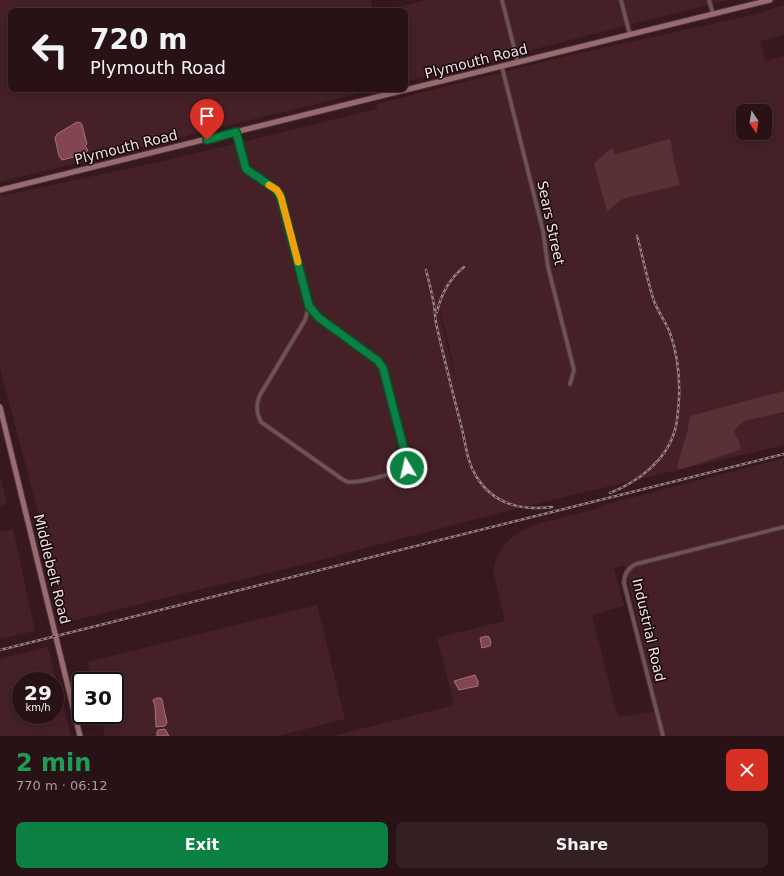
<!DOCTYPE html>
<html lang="en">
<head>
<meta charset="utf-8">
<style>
	body { margin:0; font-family:"DejaVu Sans",sans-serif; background:#342023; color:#f1f3f6; height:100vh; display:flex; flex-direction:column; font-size:15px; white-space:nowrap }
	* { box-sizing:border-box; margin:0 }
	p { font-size:13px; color:#a59ea1 }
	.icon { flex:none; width:22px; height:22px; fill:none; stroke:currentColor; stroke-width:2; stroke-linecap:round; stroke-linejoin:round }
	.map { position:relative; height:736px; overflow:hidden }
	.panel { display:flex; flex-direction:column; background:#281216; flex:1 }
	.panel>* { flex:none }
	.hud { position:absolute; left:8px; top:8px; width:400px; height:84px; border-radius:8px; box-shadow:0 2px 10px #0003,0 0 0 1px #443235; background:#281216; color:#f1f3f6; overflow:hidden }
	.needle { width:26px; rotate:168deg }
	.controls { position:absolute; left:736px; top:104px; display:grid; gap:8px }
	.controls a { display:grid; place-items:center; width:36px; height:36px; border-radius:8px; background:#281216; box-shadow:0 2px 10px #0003,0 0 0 1px #443235; font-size:20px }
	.speed { position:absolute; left:12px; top:672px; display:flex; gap:8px; font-size:20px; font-weight:700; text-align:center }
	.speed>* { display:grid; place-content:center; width:52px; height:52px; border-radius:50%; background:#281216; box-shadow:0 2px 10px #0003,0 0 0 1px #443235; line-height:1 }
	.speed small { font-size:10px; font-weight:400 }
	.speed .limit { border:2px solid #111; border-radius:6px; background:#fff; color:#111 }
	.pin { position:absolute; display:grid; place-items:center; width:34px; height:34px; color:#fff; margin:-41px -17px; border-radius:50% 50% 50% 0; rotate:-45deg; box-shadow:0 0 4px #0007 }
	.pin .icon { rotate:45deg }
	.me { position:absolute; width:44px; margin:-22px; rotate:351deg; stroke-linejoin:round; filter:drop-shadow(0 0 3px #0008) }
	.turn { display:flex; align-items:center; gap:14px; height:84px; padding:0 16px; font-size:18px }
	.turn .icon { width:52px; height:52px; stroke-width:2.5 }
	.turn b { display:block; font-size:28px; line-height:34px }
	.round { display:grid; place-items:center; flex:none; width:42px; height:42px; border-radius:8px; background:#342023 }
	.overview { display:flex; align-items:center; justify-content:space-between; height:68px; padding:0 16px }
	h1 { font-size:24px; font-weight:800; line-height:30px; color:#1e9e55 }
	.button { display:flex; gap:8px; margin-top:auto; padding:8px 16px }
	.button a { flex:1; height:46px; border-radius:8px; background:#0b8043; color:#fff; font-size:16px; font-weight:800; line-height:46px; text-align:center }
	.button a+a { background:#342023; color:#f1f3f6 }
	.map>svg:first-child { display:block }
	.built { fill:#452027; fill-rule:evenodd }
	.green { fill:#583036 }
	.water { fill:#834550; stroke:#a5737c }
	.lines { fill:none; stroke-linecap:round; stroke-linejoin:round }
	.minor-casing { stroke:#513439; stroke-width:5.5 }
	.secondary-casing { stroke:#513439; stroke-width:7 }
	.minor { stroke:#6e5255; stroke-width:3.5 }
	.secondary { stroke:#986b71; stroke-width:5 }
	.rail-casing { stroke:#9a8185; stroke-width:2.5 }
	.rail { stroke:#15080a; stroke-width:1; stroke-dasharray:3; stroke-linecap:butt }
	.route-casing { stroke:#07532c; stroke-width:10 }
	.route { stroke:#0b8043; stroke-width:7 }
	.slow { stroke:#f59e0b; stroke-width:7 }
	.labels { text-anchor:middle; stroke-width:3; stroke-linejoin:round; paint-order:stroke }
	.street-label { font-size:14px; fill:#f4dee1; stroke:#15080a }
</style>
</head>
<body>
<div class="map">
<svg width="784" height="736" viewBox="0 0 784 736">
	<rect width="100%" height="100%" fill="#36181e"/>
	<!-- built -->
	<g class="built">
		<polygon points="0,0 371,0 373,11 11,11 11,89 376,89 0,182"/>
		<polygon points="426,0 728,0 405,82 405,11 382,11"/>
		<path d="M784,5v30l-24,6 5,20 19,-5v389l-262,62 -233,61 -222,54 -67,-254v-172l164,-35 213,-52 -1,-5 195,-49 181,-40zM743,111h22v22h-22zM439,311h1l9,34 9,47z"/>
		<path d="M784,458v278h-451l121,-31 -17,-67 68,-17 -12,-50 3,-11 6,-12 8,-9 13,-9 14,-6 62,-16 4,-3zM625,565l9,41 25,105 -41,6 -26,-102 32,-9 -10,-38z"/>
		<polygon points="0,475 7,504 0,506"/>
		<polygon points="13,529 35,631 0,639 0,532"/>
		<polygon points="317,605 345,719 279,736 105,736 100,715 115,715 115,681 92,681 87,662"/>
		<path d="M48,647l23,89h-71v-77zM21,681h34v34h-34z"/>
	</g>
	<!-- green -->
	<g class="green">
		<polygon points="669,139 671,142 673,158 680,185 625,198 619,201 607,212 594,163 613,147 614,153 616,154"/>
		<polygon points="784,391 784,412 744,421 738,426 734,432 740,443 740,450 682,469 678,469 677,466 687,433 690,416"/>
	</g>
	<!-- water -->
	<g class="water">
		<polygon points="77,122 81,123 82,125 87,144 85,146 88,150 85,154 62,160 59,156 55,138 57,134"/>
		<polygon points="486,636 489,637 491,642 490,646 482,648 480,638"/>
		<polygon points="475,675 478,681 478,686 459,690 454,681"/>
		<polygon points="157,698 161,698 162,700 167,723 165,726 156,727 155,706 153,700"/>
		<polygon points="165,729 169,736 157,736 157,732 158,730"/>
	</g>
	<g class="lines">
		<!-- minor casing -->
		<g class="minor-casing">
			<g id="minor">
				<polyline points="502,0 518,63"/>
				<polyline points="621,0 630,35"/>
				<polyline points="709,0 713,14"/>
				<polyline points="502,67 543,231 548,267 574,370 570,384"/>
				<polyline points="236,132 245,169 275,189 281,197 309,306"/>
				<path d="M309,306l9,11 60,44 5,7 24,93v7c-12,5 -46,15 -59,14 -4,-1 -9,-5 -13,-8l-74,-52c-5,-10 -5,-17 -1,-27l45,-75z"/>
				<path d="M663,736l-39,-153c0,-9 4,-15 12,-19l148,-37"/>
			</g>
		</g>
		<!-- secondary casing -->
		<g class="secondary-casing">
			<g id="secondary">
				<polyline points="0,190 770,0"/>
				<polyline points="0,407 80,736"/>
			</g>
		</g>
		<!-- minor -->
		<use href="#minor" class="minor"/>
		<!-- secondary -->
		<use href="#secondary" class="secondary"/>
		<!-- rail casing -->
		<g class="rail-casing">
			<g id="rail">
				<path d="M426,270c3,12 6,23 8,35 1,6 1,12 2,18 8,36 17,71 26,106 4,16 5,33 14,47 17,28 45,35 76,31"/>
				<path d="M437,312c4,-18 12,-33 27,-45"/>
				<path d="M610,493c28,-11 57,-33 65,-63 3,-10 3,-21 4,-31 1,-23 -1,-44 -9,-66 -4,-11 -12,-21 -16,-32 -7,-21 -11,-44 -17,-65"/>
				<polyline points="0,650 784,454"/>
			</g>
		</g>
		<!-- rail -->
		<use href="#rail" class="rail"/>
	</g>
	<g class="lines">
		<!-- route casing -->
		<g class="route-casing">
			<polyline id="route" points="207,140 236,132 246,169 275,189 280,195 309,306 318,317 378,361 383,368 407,461 407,468"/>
		</g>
		<!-- route -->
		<use href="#route" class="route"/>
		<!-- slow -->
		<polyline class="slow" points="269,185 277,190 281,197 298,262"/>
	</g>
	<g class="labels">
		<!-- street labels -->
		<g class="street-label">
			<text transform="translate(476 61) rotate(-14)" y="5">Plymouth Road</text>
			<text transform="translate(126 147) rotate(-14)" y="5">Plymouth Road</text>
			<text transform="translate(551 223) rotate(78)" y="5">Sears Street</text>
			<text transform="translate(52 569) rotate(76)" y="5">Middlebelt Road</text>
			<text transform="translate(649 630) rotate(77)" y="5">Industrial Road</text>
		</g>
	</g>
</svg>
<div class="controls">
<a><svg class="needle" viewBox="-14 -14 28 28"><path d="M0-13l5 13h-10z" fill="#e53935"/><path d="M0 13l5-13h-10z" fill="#a59ea1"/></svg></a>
</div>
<div class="speed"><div>29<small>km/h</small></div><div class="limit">30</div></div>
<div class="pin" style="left:207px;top:140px;background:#d93025"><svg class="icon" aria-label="arrive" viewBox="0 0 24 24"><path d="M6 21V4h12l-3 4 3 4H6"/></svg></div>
<svg class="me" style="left:407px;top:468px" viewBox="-20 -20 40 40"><circle r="17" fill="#0b8043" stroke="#fff" stroke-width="3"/><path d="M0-11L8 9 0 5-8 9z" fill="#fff"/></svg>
<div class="hud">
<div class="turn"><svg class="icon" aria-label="left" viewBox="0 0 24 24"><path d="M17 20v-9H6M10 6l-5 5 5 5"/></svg><div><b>720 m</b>Plymouth Road</div></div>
</div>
</div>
<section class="panel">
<div class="overview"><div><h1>2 min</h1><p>770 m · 06:12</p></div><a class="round" style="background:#d93025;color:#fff"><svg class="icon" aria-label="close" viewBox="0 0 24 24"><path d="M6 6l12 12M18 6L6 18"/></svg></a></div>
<div class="button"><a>Exit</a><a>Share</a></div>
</section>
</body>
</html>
